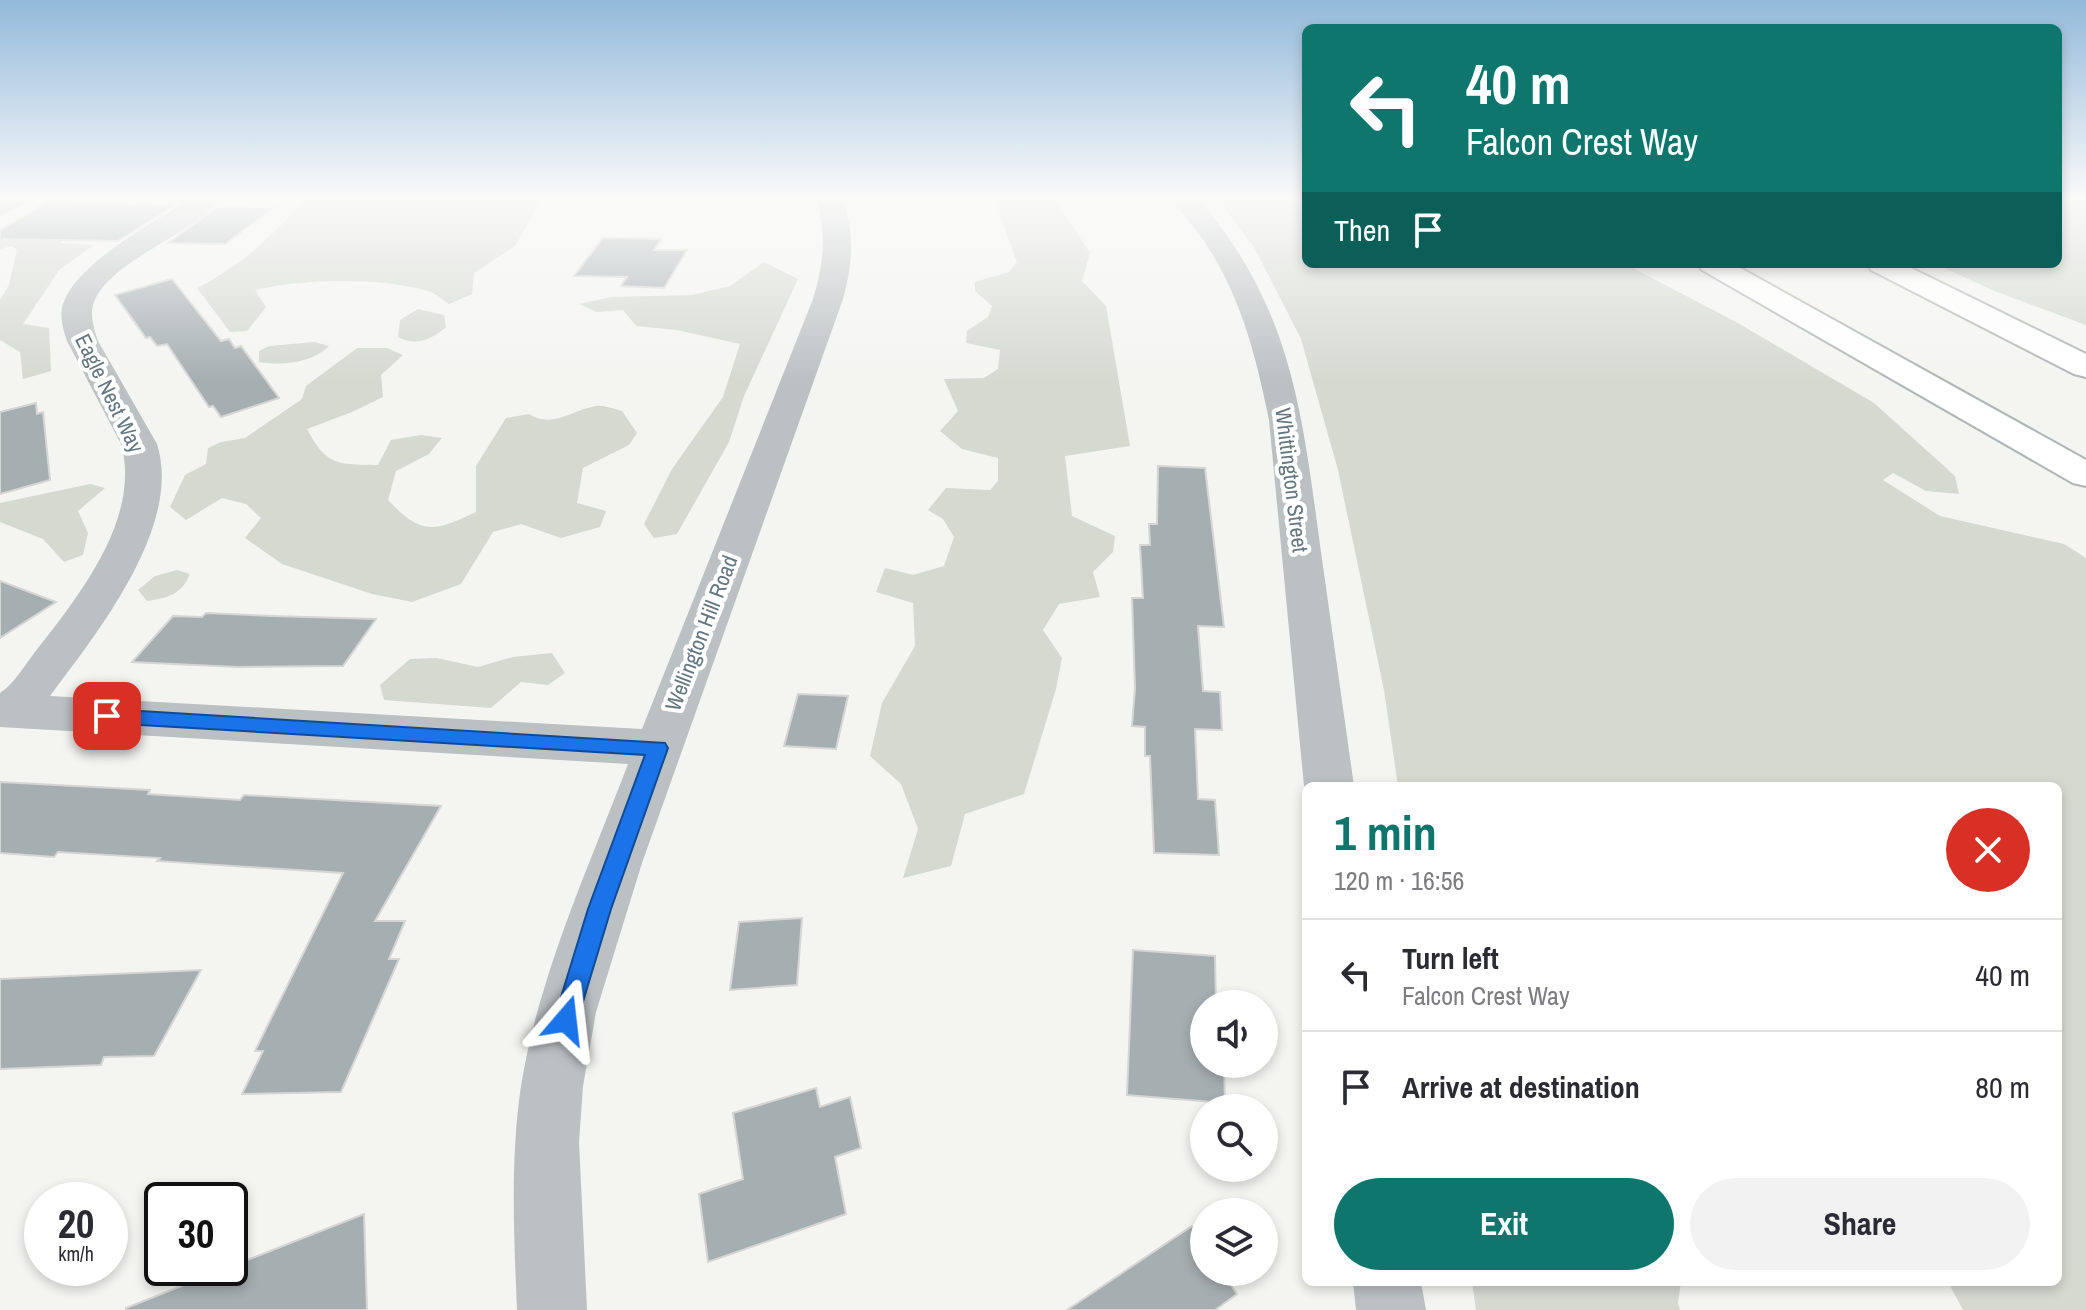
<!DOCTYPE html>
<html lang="en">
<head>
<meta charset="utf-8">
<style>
	body { margin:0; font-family:"Archivo Narrow",sans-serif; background:#f2f2f3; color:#2b2b33; height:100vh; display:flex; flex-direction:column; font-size:30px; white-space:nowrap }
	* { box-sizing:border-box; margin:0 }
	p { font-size:26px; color:#7c7c81 }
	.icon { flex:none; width:44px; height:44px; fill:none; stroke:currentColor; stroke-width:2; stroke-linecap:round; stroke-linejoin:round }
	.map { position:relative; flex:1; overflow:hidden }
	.details { position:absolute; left:1302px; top:782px; width:760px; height:504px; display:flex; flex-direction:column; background:#fff; border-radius:12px; box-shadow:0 4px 12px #0003 }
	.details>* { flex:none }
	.hud { position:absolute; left:1302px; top:24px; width:760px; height:244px; border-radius:12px; box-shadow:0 4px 12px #0003; background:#0f766e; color:#fff; overflow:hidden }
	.buttons { position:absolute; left:1190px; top:990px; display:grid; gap:16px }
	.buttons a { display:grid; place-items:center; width:88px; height:88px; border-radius:50%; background:#fff; box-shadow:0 4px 12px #0003; font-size:40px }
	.speed { position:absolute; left:24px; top:1182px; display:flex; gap:16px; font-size:40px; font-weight:700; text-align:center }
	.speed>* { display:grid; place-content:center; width:104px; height:104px; border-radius:50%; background:#fff; box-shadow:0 4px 12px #0003; line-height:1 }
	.speed small { font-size:20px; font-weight:400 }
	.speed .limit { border:4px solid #111; border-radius:12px; background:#fff; color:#111 }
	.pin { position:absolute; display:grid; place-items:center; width:68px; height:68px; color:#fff; margin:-34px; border-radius:16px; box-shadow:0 4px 12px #0006 }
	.me { position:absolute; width:88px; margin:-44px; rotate:17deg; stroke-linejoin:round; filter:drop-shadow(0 0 6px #0008) }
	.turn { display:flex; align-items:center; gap:28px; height:168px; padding:0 32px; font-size:36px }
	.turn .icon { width:104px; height:104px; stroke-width:2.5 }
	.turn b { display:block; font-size:56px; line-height:68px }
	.then { display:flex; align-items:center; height:76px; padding:0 32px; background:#0003; gap:16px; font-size:30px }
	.round { display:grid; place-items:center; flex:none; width:84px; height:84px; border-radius:42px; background:#f2f2f3 }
	.headline { display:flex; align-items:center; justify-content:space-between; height:136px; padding:0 32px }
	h1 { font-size:48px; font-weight:800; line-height:60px; color:#0f766e }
	.cta { display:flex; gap:16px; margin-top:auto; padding:16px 32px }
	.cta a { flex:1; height:92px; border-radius:48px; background:#0f766e; color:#fff; font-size:32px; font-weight:800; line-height:92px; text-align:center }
	.cta a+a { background:#f2f2f3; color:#2b2b33 }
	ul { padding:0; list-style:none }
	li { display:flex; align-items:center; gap:24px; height:112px; padding:0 32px; border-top:2px solid #e1e1e2 }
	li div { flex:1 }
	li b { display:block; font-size:30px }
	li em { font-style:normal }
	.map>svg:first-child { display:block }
	.green { fill:#d5d9d0 }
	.building { fill:#a5aeb1; stroke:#d6d5d3; stroke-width:2 }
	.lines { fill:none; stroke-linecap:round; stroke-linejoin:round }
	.highway-casing { stroke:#b0b5b7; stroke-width:4 }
	.minor { fill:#bbc0c2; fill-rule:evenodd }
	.highway { fill:#fff; fill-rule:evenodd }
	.route { fill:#1a73e8; stroke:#114b97; stroke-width:2 }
	.labels { text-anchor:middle; stroke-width:8; stroke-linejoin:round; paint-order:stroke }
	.street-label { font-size:22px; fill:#657880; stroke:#fff }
</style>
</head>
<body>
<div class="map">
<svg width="2086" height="1310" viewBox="0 0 2086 1310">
	<rect width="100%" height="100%" fill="#f4f4f1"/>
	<!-- green -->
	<g class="green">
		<polygon points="114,198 147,198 129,202 61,240 62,243 94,245 59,270 23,324 49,328 51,371 23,379 20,352 0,340 0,300 9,285 17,250 12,246 0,249 0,237 39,239"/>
		<path d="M305,198h238l-28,48 -41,27 -2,21 -23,10c-7,-5 -14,-11 -21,-13 -51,-14 -123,-12 -173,-1l11,17 -19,24 -17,1 -33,-44c42,-21 79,-54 108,-90z"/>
		<polygon points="975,198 1054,198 1090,253 1082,281 1106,306 1130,446 1065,456 1072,516 1115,536 1113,552 1093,572 1100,597 1059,604 1043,630 1062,658 1056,689 1024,794 965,814 951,866 903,878 918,829 901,784 870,756 882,703 915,646 913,603 876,592 885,568 913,575 944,566 954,537 943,519 928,510 946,488 990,490 998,481 998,458 962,449 940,431 958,411 944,379 984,378 998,369 1000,350 966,343 967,331 988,317 992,306 975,291 975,282 1009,272 1017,262 994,199"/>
		<polygon points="1217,198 1306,198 1306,264 1625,264 1738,323 1874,403 1955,476 1959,494 1926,491 1893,473 1883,480 1940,516 2064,544 2086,558 2086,1310 1963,1310 1948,1282 2058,1282 2058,786 1398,786 1384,690 1338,470 1301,339 1254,247"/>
		<polygon points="2058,198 2086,198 2086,325 1992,290 1936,264 2058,264"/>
		<polygon points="764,262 798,279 744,396 729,442 677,534 654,538 644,524 672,469 723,397 740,344 677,330 636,326 623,310 597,312 579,304 612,297 692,295 730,286"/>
		<path d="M418,309l26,6 2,12c-14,12 -30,20 -48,10l2,-17z"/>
		<path d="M314,342l15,4c-17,17 -46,20 -70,16v-11l10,-5z"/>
		<path d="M357,348h30l16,7 -22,20 2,22 -31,15 -45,17c20,38 31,35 71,36l13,-25 30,-5 21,3 -13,16 -33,17 -8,29c34,36 46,32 88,12v-46l30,-48 23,-4c24,15 43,-4 67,-8 8,-1 18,3 26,5l15,22 -8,12 -46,23 -6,35 29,8 -6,16 -39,11 -40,-14 -28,8 -32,52 -49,18 -40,-8 -90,-30 -37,-26 16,-20 -15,-14 -24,-6 -36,22 -16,-13 15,-32 21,-11 2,-16 13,-6 24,-4 57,-39 4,-13z"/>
		<polygon points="90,484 105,488 78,511 88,533 83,555 64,562 43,539 0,522 0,503"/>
		<path d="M177,570l13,4c-8,20 -22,24 -43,27l-9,-11 17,-14z"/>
		<polygon points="552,653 565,673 548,685 521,682 491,708 384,700 380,685 410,659 437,658 478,667 513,657"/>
		<polygon points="1472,1282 1681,1282 1678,1303 1680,1310 1476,1310"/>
	</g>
	<!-- building -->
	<g class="building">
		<polygon points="49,201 175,205 118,241 0,239 0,230"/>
		<polygon points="218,206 275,207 225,244 168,243"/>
		<polygon points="603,238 661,239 654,250 687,250 664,288 621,286 627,277 574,276"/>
		<polygon points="172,279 221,341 229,339 235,348 241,346 279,398 221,417 213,406 209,407 167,344 157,346 150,337 146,338 115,295"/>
		<polygon points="36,403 37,414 43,412 50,480 0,494 0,412"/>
		<polygon points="1158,466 1205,468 1224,627 1198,626 1203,691 1220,692 1222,730 1195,729 1198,799 1215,800 1219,855 1154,853 1150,756 1145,756 1145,727 1132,726 1135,688 1132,598 1143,598 1140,545 1150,545 1149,524 1157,524"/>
		<polygon points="0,581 56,602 0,638"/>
		<polygon points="206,613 272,616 376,619 343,666 238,667 132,662 173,616 202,617"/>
		<polygon points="798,694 848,696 836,749 784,746"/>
		<polygon points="0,782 150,790 148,794 240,800 244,795 441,806 375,921 405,921 389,959 399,959 341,1092 242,1094 263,1051 255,1051 343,873 157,861 160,858 58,852 54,857 0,853"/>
		<polygon points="802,918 797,985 730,990 739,922"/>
		<polygon points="1133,950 1215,956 1216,1004 1204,1004 1204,1064 1224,1064 1225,1103 1127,1095"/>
		<polygon points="201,970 154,1056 104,1057 101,1065 0,1069 0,979"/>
		<polygon points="816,1088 820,1107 850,1097 861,1148 835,1157 846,1214 708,1262 699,1194 743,1179 733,1113"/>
		<polygon points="364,1214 367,1310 126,1310 126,1308"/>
		<polygon points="1192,1226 1204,1244 1204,1272 1222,1272 1237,1294 1215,1310 1067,1310"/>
	</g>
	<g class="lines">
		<!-- highway casing -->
		<g class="highway-casing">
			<g id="highway">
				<polygon points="1698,264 1733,264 2086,460 2086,486 2073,483 1702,270"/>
				<polygon points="1867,264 1903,264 2086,354 2086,377 2074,374 1871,270"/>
			</g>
		</g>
		<!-- minor -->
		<g class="minor">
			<polygon points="0,198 31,198 27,203 0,216"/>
			<path d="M191,198h30c-25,36 -116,64 -128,107 -3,12 1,24 5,36l59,103c26,82 -60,189 -107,252l592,33 171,-430c11,-36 14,-65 3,-101h26c13,36 11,65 1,101l-201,564 -46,149 -13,74 -4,56 8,168h-70c-3,-74 -7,-150 4,-224 18,-111 67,-217 107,-322l-628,-37v-34c13,-8 25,-28 35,-41 43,-55 107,-134 86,-208l-54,-103c-4,-12 -8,-24 -4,-37 14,-42 92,-82 128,-106z"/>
			<path d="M1171,198h27c95,111 104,215 123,354 11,78 22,156 33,234h-48v3l-2,-3 -35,-366c-12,-59 -26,-116 -58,-168 -11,-19 -27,-35 -40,-54z"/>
			<polygon points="1353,1282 1421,1282 1426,1310 1356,1310"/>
		</g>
		<!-- highway -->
		<use href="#highway" class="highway"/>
	</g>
	<!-- sky -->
	<linearGradient id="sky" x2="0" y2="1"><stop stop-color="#93bada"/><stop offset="0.52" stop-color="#fafaf9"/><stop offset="1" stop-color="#fafaf9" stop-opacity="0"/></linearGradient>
	<rect width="2086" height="381" fill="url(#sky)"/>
	<!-- route -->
	<polygon class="route" points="107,709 665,743 668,748 611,909 575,1028 566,1031 558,1028 554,1020 588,909 645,755 107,723 98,716"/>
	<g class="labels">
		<!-- street labels -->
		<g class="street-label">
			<text transform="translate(110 393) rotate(64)" y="8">Eagle Nest Way</text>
			<text transform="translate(1292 480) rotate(83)" y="8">Whittington Street</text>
			<text transform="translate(701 633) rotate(-69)" y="8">Wellington Hill Road</text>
		</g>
	</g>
</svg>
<div class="buttons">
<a><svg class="icon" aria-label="sound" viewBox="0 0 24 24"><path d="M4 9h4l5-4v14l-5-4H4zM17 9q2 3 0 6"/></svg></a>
<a><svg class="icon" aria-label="search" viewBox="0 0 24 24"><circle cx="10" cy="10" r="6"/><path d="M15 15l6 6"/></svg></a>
<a><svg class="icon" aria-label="layers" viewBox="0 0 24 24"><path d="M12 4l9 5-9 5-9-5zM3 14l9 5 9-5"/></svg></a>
</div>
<div class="speed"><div>20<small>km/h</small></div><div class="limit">30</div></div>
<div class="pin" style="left:107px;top:716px;background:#d93025"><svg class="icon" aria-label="arrive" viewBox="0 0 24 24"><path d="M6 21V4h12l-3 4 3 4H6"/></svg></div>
<svg class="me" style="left:566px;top:1020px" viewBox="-20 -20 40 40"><path d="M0-17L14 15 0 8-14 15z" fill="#1a73e8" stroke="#fff" stroke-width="4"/></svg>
<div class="hud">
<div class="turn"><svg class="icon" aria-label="left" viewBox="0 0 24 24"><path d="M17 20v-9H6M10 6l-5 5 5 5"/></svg><div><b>40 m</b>Falcon Crest Way</div></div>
<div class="then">Then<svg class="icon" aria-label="arrive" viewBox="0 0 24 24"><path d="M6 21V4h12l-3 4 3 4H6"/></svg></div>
</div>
<section class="details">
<div class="headline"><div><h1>1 min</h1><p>120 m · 16:56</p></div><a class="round" style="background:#d93025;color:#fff"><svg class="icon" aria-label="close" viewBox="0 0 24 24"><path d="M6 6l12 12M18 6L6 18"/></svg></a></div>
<ul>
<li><svg class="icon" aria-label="left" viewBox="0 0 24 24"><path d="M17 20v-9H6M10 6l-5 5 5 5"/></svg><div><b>Turn left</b><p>Falcon Crest Way</p></div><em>40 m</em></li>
<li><svg class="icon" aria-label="arrive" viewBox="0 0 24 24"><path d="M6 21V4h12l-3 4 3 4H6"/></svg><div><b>Arrive at destination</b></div><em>80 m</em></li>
</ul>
<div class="cta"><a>Exit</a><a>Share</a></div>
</section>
</div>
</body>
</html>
